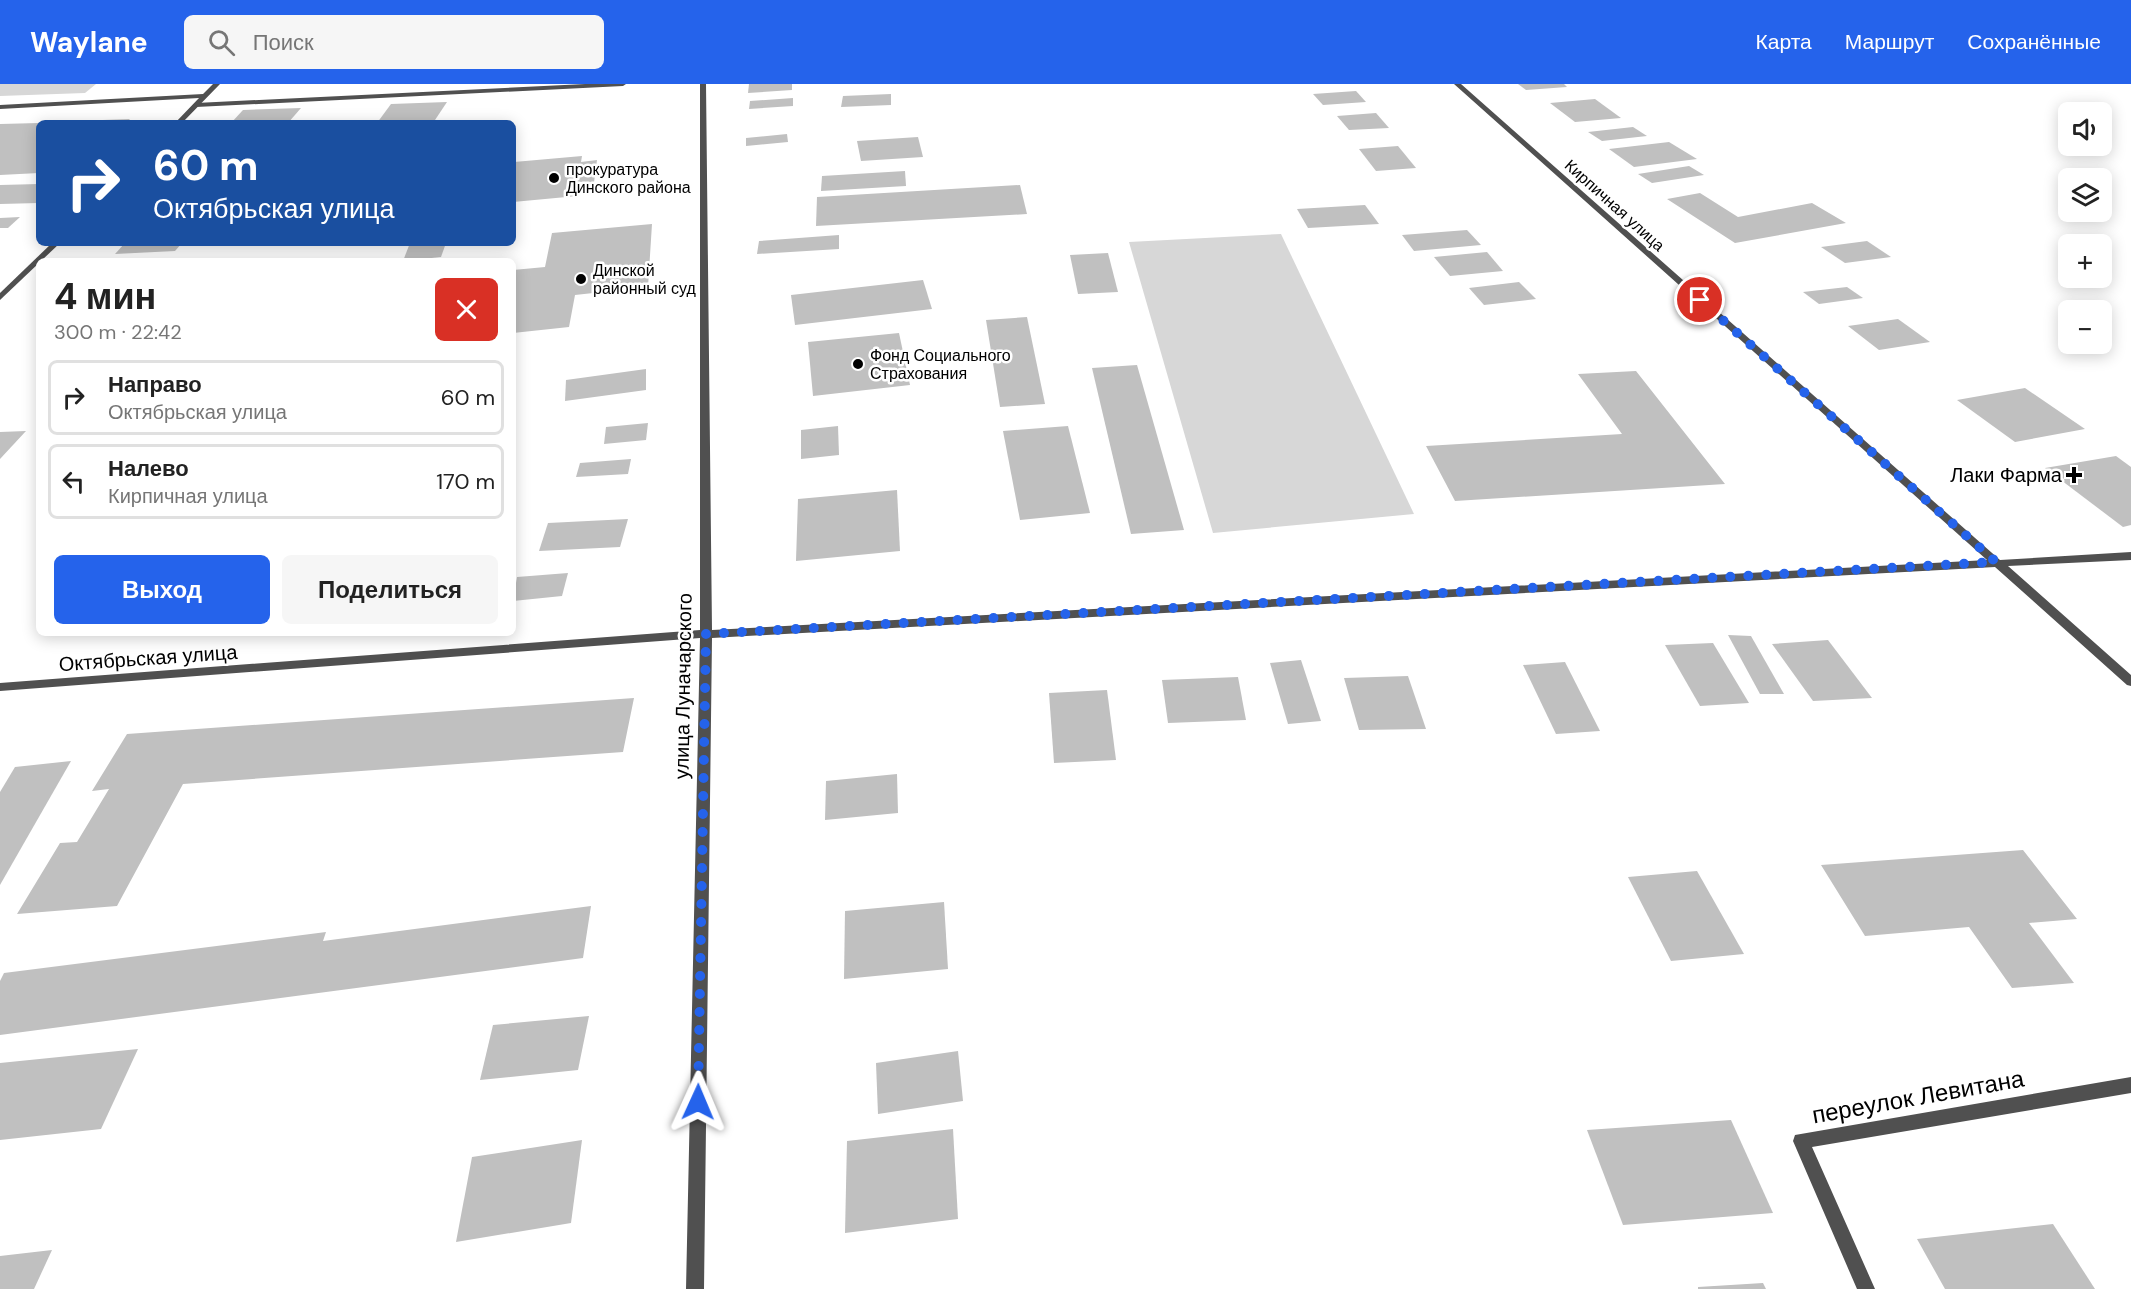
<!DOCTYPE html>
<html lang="ru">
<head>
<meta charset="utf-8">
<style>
	body { margin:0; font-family:"DM Sans",sans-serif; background:#f6f6f6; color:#222; height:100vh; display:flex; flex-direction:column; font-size:22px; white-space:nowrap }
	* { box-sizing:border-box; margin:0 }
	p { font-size:20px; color:#767676 }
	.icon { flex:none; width:33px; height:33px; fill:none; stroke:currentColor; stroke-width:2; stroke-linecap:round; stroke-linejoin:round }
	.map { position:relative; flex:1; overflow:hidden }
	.details { position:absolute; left:36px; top:174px; width:480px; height:378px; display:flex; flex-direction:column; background:#fff; border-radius:9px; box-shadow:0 3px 15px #0003 }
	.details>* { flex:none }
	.hud { position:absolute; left:36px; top:36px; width:480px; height:126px; border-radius:9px; box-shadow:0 3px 15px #0003; background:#1a4fa0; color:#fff; overflow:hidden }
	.fabs { position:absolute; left:2058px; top:18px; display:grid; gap:12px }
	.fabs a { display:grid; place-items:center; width:54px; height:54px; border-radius:9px; background:#fff; box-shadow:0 3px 15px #0003; font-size:30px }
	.pin { position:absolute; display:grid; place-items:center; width:51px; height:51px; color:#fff; margin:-26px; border:3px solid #fff; border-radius:50%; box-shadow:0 2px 6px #0007 }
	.me { position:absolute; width:66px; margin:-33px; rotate:1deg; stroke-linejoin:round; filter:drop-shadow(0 0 4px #0008) }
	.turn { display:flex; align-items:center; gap:21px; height:126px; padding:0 18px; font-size:27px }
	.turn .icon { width:78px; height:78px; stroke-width:2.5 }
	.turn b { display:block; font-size:42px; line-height:51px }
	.round { display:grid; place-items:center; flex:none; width:63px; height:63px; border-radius:9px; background:#f6f6f6 }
	.head { display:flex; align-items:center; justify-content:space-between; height:102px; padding:0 18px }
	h1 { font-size:36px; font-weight:700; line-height:45px }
	.cta { display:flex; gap:12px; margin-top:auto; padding:12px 18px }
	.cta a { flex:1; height:69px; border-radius:9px; background:#2563eb; color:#fff; font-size:24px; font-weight:700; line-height:69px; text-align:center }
	.cta a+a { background:#f6f6f6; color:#222 }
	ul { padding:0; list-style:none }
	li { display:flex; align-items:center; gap:18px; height:75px; margin:0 12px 9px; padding:0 6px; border:3px solid #e0e0e0; border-radius:9px }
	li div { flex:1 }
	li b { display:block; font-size:22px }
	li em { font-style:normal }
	header { display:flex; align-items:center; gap:36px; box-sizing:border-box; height:84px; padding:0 30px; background:#2563eb; color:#fff }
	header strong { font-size:28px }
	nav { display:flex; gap:33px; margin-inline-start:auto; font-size:21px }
	.search { width:420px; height:54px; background:#f6f6f6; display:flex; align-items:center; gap:15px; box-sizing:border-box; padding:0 21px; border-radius:9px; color:#767676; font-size:22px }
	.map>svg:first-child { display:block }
	.green { fill:#d7d7d7 }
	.building { fill:#c0c0c0 }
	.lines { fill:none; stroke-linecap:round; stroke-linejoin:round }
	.lane { fill:#505050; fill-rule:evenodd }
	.street { fill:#505050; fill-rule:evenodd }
	.route { stroke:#2563eb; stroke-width:10; stroke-dasharray:0 18 }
	.poi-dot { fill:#000; stroke:#fff; stroke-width:2 }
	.labels { text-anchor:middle; stroke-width:5; stroke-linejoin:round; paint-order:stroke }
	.far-poi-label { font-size:16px; fill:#000; stroke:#fff; text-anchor:start }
	.far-street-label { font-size:16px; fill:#000; stroke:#fff }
	.poi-label { font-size:20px; fill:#000; stroke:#fff; text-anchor:end }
	.street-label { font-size:20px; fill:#000; stroke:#fff }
	.near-street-label { font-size:24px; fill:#000; stroke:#fff }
</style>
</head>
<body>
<header>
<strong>Waylane</strong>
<div class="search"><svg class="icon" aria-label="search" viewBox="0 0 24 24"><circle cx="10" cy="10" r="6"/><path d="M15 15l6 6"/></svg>Поиск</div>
<nav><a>Карта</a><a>Маршрут</a><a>Сохранённые</a></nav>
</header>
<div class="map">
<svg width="2131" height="1205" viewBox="0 0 2131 1205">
	<rect width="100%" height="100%" fill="#fff"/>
	<!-- green -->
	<g class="green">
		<polygon points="0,0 96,0 85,9 0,12"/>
		<polygon points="1281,150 1414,430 1213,449 1129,158"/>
	</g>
	<!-- building -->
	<g class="building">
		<polygon points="749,0 792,0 792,6 748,9"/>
		<polygon points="1518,0 1564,0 1567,3 1526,6"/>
		<polygon points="1356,7 1366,18 1323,21 1313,10"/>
		<polygon points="891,10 891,21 841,23 843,12"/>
		<polygon points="793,14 793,22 749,25 750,17"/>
		<polygon points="1595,15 1621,34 1575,38 1550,19"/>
		<polygon points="447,18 433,39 377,39 391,20"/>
		<polygon points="301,24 288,39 231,39 243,26"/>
		<polygon points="1376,29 1389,44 1349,46 1337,32"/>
		<polygon points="130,35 126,39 75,39 75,37"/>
		<polygon points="39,39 39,89 0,91 0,40"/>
		<polygon points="1633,43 1647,52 1602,57 1588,48"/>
		<polygon points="787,50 788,58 746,62 746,54"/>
		<polygon points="918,53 923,73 861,77 857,57"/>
		<polygon points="1669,58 1697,75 1634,83 1609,65"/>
		<polygon points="1398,62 1416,84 1376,87 1359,65"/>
		<polygon points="582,72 581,78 597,76 593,106 578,107 577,112 513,118 514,78"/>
		<polygon points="1689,82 1704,91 1652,99 1638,90"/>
		<polygon points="905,87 906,102 821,107 822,92"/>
		<polygon points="39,100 39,119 0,120 0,101"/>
		<polygon points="1020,101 1027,130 816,142 817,113"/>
		<polygon points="1700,109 1738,133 1812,119 1846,139 1735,159 1667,115"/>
		<polygon points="1365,121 1379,140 1308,144 1297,125"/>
		<polygon points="20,133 8,144 0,144 0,134"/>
		<polygon points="652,140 648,203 575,211 569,243 513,249 513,186 545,183 552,149"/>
		<polygon points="1467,146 1481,161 1414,167 1402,151"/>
		<polygon points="839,151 839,165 757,170 759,157"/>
		<polygon points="1867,157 1891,173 1845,179 1821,163"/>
		<polygon points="125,159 182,159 175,167 115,170"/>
		<polygon points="410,159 446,159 441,173 403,177"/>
		<polygon points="1487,168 1503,187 1450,192 1434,173"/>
		<polygon points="1108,169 1118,208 1078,210 1070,171"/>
		<polygon points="923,196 932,225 795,241 791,211"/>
		<polygon points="1519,198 1536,215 1484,221 1469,204"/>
		<polygon points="1847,203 1863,214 1819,220 1803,208"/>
		<polygon points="1027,233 1045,320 1000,323 986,236"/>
		<polygon points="1898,235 1930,258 1879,266 1848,242"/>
		<polygon points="899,249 910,301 813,312 808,258"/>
		<polygon points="1137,281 1184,446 1131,450 1092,284"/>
		<polygon points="646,285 646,306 565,317 566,296"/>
		<polygon points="1636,287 1725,400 1455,417 1426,362 1622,350 1578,290"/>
		<polygon points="2025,304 2085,345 2015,358 1957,316"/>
		<polygon points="648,339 646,356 604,360 606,343"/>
		<polygon points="838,342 839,371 801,375 801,346"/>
		<polygon points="1068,342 1090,429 1020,436 1003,347"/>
		<polygon points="26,347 0,375 0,348"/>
		<polygon points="2116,372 2131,383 2131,441 2123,443 2045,384"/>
		<polygon points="631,375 628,390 576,393 580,379"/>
		<polygon points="897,406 900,467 796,477 798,415"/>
		<polygon points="628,435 620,463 539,467 548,439"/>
		<polygon points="568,489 562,512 513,517 517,493"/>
		<polygon points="1728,551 1751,552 1784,610 1760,610"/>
		<polygon points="1828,556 1872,614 1813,617 1772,560"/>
		<polygon points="1713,559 1749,619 1700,622 1665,561"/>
		<polygon points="1301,576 1321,637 1288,640 1270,579"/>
		<polygon points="1565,578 1600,647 1556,650 1523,581"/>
		<polygon points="1408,592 1426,645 1359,646 1344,594"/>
		<polygon points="1238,593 1246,636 1168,639 1162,596"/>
		<polygon points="1107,606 1116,676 1054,679 1049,609"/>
		<polygon points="634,614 623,668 183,700 117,822 17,830 60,759 77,758 109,705 92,707 127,650"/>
		<polygon points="71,677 0,801 0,708 15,683"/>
		<polygon points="897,690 898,729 825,736 826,697"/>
		<polygon points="2023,766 2077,835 2029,839 2074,899 2012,904 1969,843 1865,852 1821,781"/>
		<polygon points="1697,787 1744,870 1671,877 1628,793"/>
		<polygon points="944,818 948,885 844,895 845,827"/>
		<polygon points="591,822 583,874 0,951 0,897 4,889 326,848 323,857"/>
		<polygon points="589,932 578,986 480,996 493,941"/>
		<polygon points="138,965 101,1045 0,1056 0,979"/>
		<polygon points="958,967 963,1017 878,1030 876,979"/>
		<polygon points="1731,1036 1773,1129 1623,1141 1587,1046"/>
		<polygon points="953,1045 958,1135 845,1149 847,1057"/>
		<polygon points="582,1056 571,1139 456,1158 472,1073"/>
		<polygon points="2053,1140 2095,1205 1945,1205 1917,1155"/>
		<polygon points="52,1166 34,1205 0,1205 0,1172"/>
		<polygon points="1763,1199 1766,1205 1698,1205 1698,1203"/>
	</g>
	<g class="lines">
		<!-- lane -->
		<polygon class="lane" points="585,0 626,0 623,2 196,23 193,21 196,19"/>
		<!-- street -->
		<g class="street">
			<polygon points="213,0 220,0 182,39 175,39 199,14 0,25 0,21 203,10"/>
			<polygon points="700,0 706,0 712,546 1987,476 1454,0 1461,0 2000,476 2131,468 2131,476 2008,482 2131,591 2131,602 2127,601 1995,483 712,554 704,1205 686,1205 700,554 0,607 0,599 700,546"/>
			<polygon points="52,159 60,159 0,216 0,209"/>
			<polygon points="2131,993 2131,1009 1812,1063 1875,1205 1857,1205 1793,1057 1795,1051"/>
		</g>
	</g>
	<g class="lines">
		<!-- route -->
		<polyline class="route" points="698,1018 706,550 1996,478 1700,216"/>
	</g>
	<!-- markers -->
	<g class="poi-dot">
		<circle cx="554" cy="94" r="6"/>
		<circle cx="581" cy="195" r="6"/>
		<circle cx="858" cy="280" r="6"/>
		<path d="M2071 382h6v6h6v6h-6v6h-6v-6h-6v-6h6z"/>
	</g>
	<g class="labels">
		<!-- far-poi labels -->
		<g class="far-poi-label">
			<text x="566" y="91">прокуратура<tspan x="566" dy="18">Динского района</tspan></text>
			<text x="593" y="192">Динской<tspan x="593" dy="18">районный суд</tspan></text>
			<text x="870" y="277">Фонд Социального<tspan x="870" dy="18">Страхования</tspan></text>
		</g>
		<!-- far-street labels -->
		<g class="far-street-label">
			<text transform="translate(1615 121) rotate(42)" y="6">Кирпичная улица</text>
		</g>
		<!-- poi labels -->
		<g class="poi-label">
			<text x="2062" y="398">Лаки Фарма</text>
		</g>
		<!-- street labels -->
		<g class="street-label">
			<text transform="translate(148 574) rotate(-4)" y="7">Октябрьская улица</text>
			<text transform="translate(683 602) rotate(-89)" y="7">улица Луначарского</text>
		</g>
		<!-- near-street labels -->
		<g class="near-street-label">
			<text transform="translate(1918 1013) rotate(-10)" y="8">переулок Левитана</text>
		</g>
	</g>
</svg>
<div class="fabs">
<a><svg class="icon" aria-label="sound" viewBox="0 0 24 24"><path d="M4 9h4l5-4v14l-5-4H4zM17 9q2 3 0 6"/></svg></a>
<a><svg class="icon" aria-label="layers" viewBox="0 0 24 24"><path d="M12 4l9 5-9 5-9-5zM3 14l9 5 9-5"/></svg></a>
<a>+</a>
<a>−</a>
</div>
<div class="pin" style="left:1700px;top:216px;background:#d93025"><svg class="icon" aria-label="arrive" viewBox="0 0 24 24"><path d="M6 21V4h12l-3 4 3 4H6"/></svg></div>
<svg class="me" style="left:698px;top:1018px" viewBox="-20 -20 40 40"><path d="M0-17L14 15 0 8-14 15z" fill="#2563eb" stroke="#fff" stroke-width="4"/></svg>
<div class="hud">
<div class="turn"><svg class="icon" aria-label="right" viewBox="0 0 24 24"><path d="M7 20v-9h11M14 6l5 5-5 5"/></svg><div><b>60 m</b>Октябрьская улица</div></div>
</div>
<section class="details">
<div class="head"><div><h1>4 мин</h1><p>300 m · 22:42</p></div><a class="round" style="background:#d93025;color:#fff"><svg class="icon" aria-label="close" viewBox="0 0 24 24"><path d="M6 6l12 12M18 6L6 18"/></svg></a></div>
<ul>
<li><svg class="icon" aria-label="right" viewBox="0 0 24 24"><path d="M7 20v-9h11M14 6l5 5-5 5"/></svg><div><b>Направо</b><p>Октябрьская улица</p></div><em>60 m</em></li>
<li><svg class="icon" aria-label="left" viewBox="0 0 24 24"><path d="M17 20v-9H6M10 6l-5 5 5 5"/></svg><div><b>Налево</b><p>Кирпичная улица</p></div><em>170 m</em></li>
</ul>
<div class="cta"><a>Выход</a><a>Поделиться</a></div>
</section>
</div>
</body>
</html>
